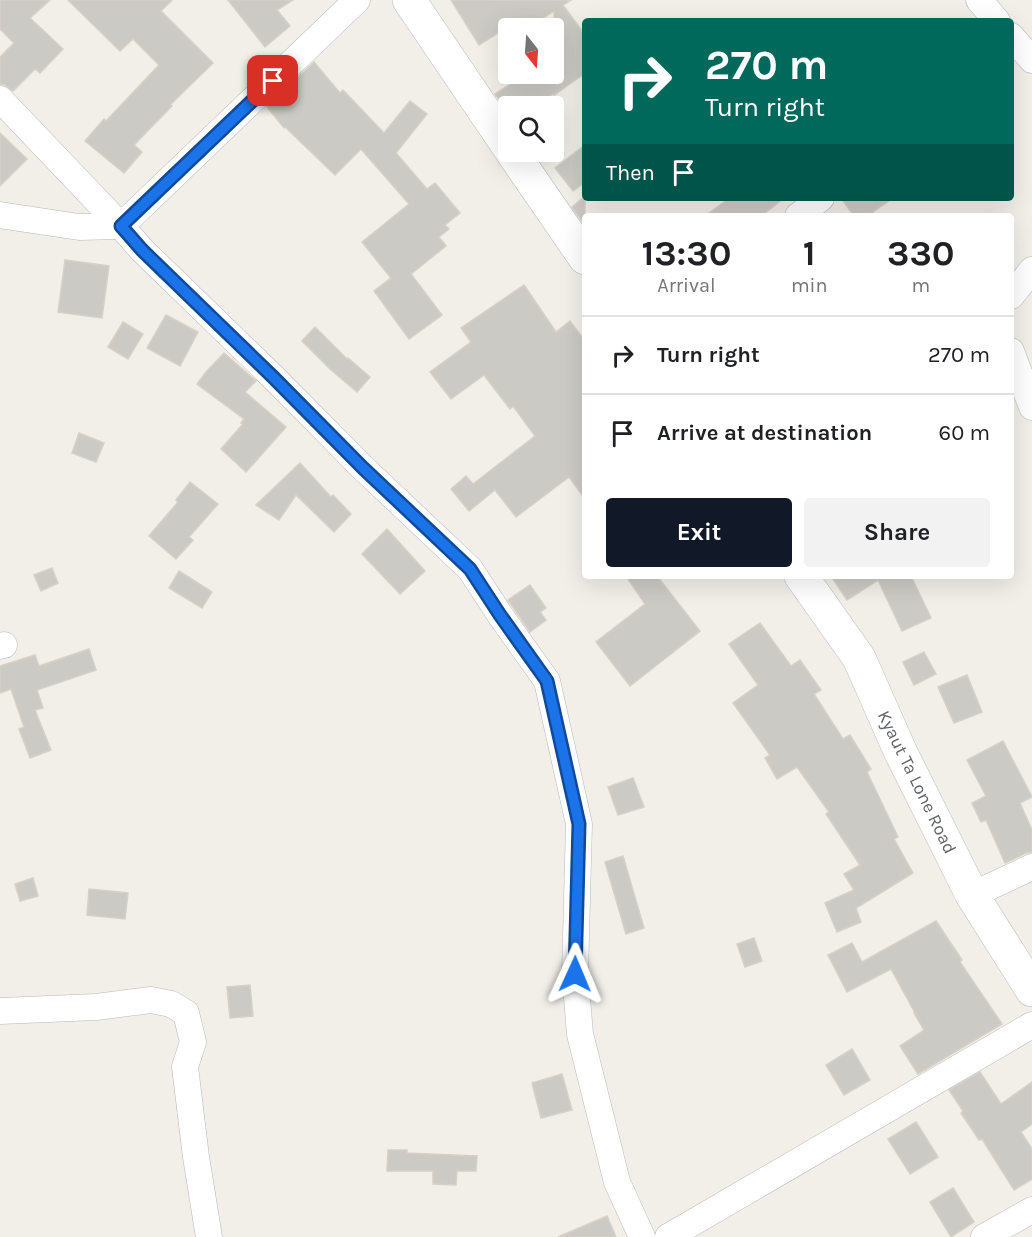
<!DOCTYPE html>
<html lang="en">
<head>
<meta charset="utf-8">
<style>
	body { margin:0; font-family:Karla,sans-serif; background:#f2f2f2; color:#202124; height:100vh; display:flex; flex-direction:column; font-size:22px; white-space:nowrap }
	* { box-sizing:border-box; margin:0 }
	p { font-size:20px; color:#757577 }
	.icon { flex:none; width:33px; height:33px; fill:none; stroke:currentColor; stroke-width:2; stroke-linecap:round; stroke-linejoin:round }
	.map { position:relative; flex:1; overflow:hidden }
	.side { position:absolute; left:582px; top:213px; width:432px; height:366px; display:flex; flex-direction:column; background:#fff; border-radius:6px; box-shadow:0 6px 24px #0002 }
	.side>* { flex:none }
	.hud { position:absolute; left:582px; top:18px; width:432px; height:183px; border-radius:6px; box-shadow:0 6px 24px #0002; background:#00695c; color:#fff; overflow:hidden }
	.needle { width:39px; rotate:163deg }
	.controls { position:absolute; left:498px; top:18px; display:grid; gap:12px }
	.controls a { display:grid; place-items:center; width:66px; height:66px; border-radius:6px; background:#fff; box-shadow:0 6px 24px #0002; font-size:30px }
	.pin { position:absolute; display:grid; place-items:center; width:51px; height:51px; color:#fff; margin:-26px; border-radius:12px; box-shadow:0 3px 9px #0006 }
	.me { position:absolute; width:66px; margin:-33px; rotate:1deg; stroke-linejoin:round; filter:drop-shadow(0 0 4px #0008) }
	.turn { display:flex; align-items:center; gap:21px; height:126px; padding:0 24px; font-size:27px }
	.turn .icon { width:78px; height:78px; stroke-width:2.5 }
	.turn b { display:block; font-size:42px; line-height:51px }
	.then { display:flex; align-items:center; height:57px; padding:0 24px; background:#0003; gap:12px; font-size:22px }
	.eta { display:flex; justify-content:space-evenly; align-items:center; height:102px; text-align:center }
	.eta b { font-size:36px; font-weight:700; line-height:42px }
	.button { display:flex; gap:12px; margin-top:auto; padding:12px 24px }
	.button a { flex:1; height:69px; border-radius:6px; background:#111827; color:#fff; font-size:24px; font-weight:700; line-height:69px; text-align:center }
	.button a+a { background:#f2f2f2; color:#202124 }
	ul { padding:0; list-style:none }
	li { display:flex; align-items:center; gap:18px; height:78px; padding:0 24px; border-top:2px solid #e0e0e0 }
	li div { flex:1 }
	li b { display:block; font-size:22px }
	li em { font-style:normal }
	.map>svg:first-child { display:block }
	.building { fill:#cccac5; stroke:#d6d1c6; stroke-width:1.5 }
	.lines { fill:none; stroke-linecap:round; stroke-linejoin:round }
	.minor-casing { stroke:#b5b8bc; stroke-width:27 }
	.secondary-casing { stroke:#b6babf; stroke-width:34 }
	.minor { stroke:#fff; stroke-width:26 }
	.secondary { stroke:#fff; stroke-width:33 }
	.route-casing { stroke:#114b97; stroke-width:15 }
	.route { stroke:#1a73e8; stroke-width:10 }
	.labels { text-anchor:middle; stroke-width:4.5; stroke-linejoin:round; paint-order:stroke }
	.street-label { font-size:18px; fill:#5f6368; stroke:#fff }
</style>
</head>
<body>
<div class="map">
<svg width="1032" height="1237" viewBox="0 0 1032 1237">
	<rect width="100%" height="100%" fill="#f1efe8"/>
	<!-- building -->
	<g class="building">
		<polygon points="0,0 50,0 30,18 63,49 40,73 35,69 13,91 5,85 0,84 0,57 14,43 0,29"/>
		<polygon points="68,0 172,0 161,11 213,63 170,105 172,106 134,145 142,152 124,173 85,141 104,119 106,121 159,65 133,39 120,51"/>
		<polygon points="228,0 293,0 277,10 290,26 265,47"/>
		<polygon points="451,0 571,0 563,5 585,35 585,73 554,95 554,93 533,106 504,106 495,94 526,74 554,74 554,11 529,28 522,18 479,45"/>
		<polygon points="314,62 340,93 343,90 384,133 410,101 427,114 396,153 427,189 435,183 460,213 445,225 449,229 439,237 446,246 411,274 442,315 409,339 374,291 391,278 362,242 409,204 361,149 335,175 285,127 284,128 267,107"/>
		<polygon points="0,133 27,159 0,186"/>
		<polygon points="585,145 585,182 573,191 555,168"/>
		<polygon points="585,196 585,225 572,207"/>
		<polygon points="730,198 784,198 761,216 705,216"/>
		<polygon points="841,198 893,198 867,216 854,216"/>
		<polygon points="65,260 109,266 102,318 58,312"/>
		<polygon points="524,285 556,332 570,321 585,341 585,499 569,477 516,517 495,490 469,511 451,489 466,476 473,484 535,436 513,406 510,409 484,375 451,399 430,372 471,342 461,328"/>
		<polygon points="166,315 198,332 180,366 147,348"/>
		<polygon points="123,322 143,334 128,359 108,347"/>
		<polygon points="315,327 347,359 348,358 370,377 357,392 330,369 302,341"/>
		<polygon points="224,353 256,381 245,392 286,427 246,472 221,449 243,424 241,423 244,419 197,384 206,372"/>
		<polygon points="79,433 104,443 96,462 72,453"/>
		<polygon points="300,463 331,497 333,495 351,514 334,532 296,495 279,520 256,505"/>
		<polygon points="190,482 218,504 189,537 193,540 176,559 149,536 178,502 176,500"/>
		<polygon points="387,529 425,571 400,594 362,554"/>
		<polygon points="52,568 58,583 41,591 34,575"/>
		<polygon points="179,571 212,592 202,608 169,588"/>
		<polygon points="626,576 657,576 700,631 630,686 596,642 645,604"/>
		<polygon points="831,576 911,576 931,618 902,631 878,580 847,600"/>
		<polygon points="530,585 546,608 540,612 546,620 530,632 508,600"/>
		<polygon points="760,623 791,666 800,660 821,690 814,694 843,739 850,735 871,769 867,772 898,837 894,839 913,873 856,908 861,922 837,932 825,903 854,890 844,874 860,865 826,814 829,812 797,767 777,779 765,758 770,755 733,703 758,685 729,644"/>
		<polygon points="89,649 96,670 37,690 43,708 35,710 51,750 30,758 19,729 24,727 11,689 0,693 0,666 35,655 39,666"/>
		<polygon points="924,652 936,674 914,685 903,662"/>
		<polygon points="967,675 982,712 954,723 938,687"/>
		<polygon points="1003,741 1032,797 1020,803 1032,830 1032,852 1026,853 1005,863 986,820 981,822 972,803 986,796 967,760"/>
		<polygon points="633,778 644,807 618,815 608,787"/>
		<polygon points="623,856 644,928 626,934 605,862"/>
		<polygon points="33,878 38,896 20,901 15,884"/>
		<polygon points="89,889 128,893 125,919 87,915"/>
		<polygon points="936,921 962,960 960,962 1002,1024 918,1074 900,1046 924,1030 914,1013 915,1013 891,969 847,992 828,955 852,943 862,962"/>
		<polygon points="754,938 762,961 745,967 737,944"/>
		<polygon points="250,985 253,1016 230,1018 227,987"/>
		<polygon points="852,1049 870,1080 844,1095 826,1065"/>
		<polygon points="980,1072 1001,1104 1032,1082 1032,1124 1021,1132 1032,1149 1032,1179 1014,1190 982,1139 979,1140 961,1113 963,1111 949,1090"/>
		<polygon points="562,1074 572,1110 541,1118 532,1083"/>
		<polygon points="916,1122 938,1157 910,1174 888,1139"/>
		<polygon points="388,1150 407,1150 407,1153 477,1156 476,1171 457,1171 456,1185 433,1184 433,1171 387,1171"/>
		<polygon points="953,1188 974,1222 951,1237 930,1202"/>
		<polygon points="607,1216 616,1237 558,1237"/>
	</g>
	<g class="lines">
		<!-- minor casing -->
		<g class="minor-casing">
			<g id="minor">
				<polyline points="979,0 997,21"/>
				<polyline points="1011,36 1032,60"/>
				<polyline points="0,99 121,226 142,250 274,378 363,468 470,569 500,615 547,681 579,824 575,974 580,1034 617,1182 642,1237"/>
				<polyline points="0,215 79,227 121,226 357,0"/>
				<polyline points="798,216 821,198"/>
				<polyline points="1011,296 1032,270"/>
				<polyline points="1011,351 1032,407"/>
				<polyline points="0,646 4,645"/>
				<polyline points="972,895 1032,867"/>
				<polyline points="0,1011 96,1007 151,1000 171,1004 186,1013 193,1042 185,1067 196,1157 209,1237"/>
				<polyline points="668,1237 1032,1025"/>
				<polyline points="984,1237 1032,1210"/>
			</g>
		</g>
		<!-- secondary casing -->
		<g class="secondary-casing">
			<g id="secondary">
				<polyline points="409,0 508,146"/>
				<polyline points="512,152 585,258"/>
				<polyline points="801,576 859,658 901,753 972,895 1032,990"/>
			</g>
		</g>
		<!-- minor -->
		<use href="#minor" class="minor"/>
		<!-- secondary -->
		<use href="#secondary" class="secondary"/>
	</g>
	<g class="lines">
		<!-- route casing -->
		<g class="route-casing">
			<polyline id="route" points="273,81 121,226 142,250 274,378 363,468 470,569 500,615 547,681 579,824 575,974"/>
		</g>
		<!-- route -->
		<use href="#route" class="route"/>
	</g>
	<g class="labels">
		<!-- street labels -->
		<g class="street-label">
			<text transform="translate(917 782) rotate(64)" y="6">Kyaut Ta Lone Road</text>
		</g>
	</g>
</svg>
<div class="controls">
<a><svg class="needle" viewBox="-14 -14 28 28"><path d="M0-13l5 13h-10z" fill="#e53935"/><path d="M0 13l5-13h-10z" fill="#757577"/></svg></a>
<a><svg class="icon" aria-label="search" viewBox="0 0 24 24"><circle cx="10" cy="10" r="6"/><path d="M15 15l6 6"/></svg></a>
</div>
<div class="pin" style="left:273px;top:81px;background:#d93025"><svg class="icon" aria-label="arrive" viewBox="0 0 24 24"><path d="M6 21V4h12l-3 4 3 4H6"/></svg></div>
<svg class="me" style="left:575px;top:974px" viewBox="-20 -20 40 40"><path d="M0-17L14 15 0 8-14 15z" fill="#1a73e8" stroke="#fff" stroke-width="4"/></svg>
<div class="hud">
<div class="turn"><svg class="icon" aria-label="right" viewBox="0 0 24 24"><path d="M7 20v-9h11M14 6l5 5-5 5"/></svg><div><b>270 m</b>Turn right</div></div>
<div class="then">Then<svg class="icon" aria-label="arrive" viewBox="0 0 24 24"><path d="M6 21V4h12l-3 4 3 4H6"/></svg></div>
</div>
<section class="side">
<div class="eta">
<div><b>13:30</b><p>Arrival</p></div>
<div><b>1</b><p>min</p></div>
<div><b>330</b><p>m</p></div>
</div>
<ul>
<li><svg class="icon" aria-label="right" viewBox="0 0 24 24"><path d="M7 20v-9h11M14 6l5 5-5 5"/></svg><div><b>Turn right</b></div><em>270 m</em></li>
<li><svg class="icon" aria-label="arrive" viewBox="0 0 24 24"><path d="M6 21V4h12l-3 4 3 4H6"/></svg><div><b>Arrive at destination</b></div><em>60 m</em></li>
</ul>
<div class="button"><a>Exit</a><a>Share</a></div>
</section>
</div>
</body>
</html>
